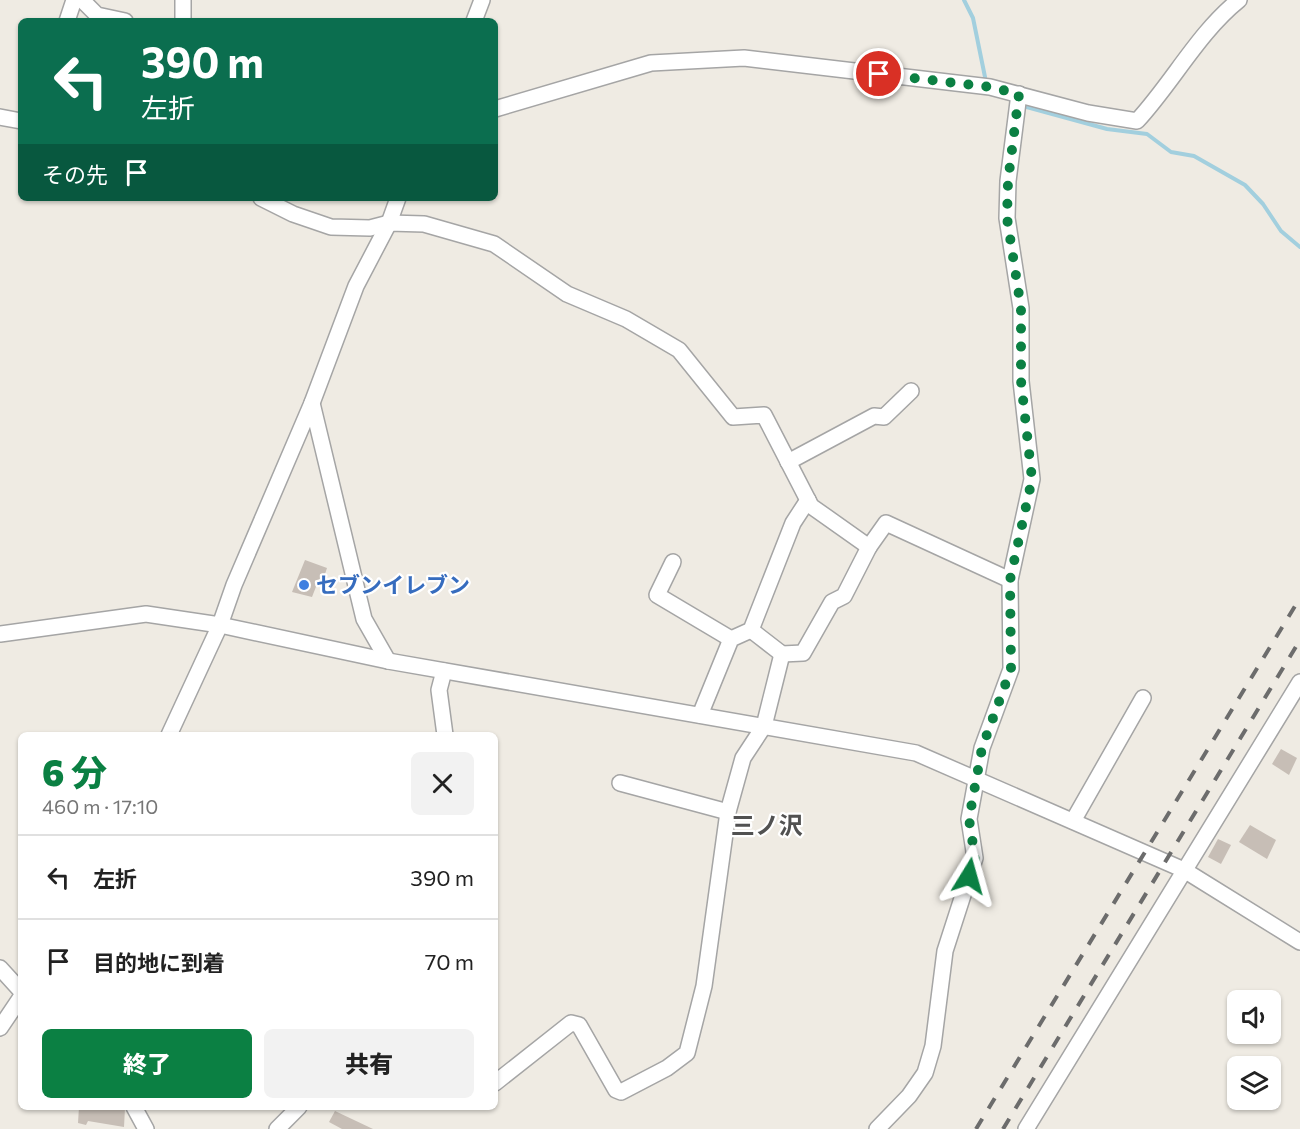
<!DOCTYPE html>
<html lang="ja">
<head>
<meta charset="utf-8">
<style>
	body { margin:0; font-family:Commissioner,"Noto Sans JP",sans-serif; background:#f2f2f2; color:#222; height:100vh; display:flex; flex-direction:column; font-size:22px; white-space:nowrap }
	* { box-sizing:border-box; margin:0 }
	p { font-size:20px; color:#767676 }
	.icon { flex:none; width:33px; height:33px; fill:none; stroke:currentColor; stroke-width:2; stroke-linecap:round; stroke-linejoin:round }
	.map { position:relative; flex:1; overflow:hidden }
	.panel { position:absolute; left:18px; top:732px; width:480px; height:378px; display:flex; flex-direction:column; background:#fff; border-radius:9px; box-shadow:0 2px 4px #0004 }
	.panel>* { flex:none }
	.top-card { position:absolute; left:18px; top:18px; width:480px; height:183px; border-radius:9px; box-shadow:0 2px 4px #0004; background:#0b6e4f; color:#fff; overflow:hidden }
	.buttons { position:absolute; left:1227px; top:990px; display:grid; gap:12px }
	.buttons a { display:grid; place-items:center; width:54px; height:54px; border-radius:9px; background:#fff; box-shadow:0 2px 4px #0004; font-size:30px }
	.pin { position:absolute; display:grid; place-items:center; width:51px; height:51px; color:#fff; margin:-26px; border:3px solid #fff; border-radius:50%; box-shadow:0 2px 6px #0007 }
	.me { position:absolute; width:66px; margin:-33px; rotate:8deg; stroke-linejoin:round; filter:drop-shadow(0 0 4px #0008) }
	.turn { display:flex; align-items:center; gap:21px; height:126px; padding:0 24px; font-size:27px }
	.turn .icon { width:78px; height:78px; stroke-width:2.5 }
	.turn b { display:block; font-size:42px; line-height:51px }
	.then { display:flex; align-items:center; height:57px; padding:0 24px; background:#0003; gap:12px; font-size:22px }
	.round { display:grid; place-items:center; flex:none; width:63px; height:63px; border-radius:9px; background:#f2f2f2 }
	.summary { display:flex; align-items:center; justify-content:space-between; height:102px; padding:0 24px }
	h1 { font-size:36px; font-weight:800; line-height:45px; color:#0b8043 }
	.primary-button { display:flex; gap:12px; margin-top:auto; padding:12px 24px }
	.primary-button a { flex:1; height:69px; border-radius:9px; background:#0b8043; color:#fff; font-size:24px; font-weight:800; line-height:69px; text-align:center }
	.primary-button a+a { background:#f2f2f2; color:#222 }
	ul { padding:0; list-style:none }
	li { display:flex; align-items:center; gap:18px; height:84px; padding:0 24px; border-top:2px solid #e0e0e0 }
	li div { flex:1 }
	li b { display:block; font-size:22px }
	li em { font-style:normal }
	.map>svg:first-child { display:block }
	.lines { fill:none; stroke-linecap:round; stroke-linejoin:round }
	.stream { stroke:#a2cfde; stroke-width:4 }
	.building { fill:#c7beb6 }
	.minor-casing { stroke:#a5a5a5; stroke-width:18 }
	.minor { stroke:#fff; stroke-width:15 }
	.rail { stroke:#6c6c6c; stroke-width:4; stroke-dasharray:12 12; stroke-linecap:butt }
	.route { stroke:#0b8043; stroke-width:10; stroke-dasharray:0 18 }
	.shop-dot { fill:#3f7fe0; stroke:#fff; stroke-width:2 }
	.labels { text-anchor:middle; stroke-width:4.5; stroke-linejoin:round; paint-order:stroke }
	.shop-label { font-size:22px; font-weight:bold; fill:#366cbe; stroke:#fff; text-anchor:start }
	.neighbourhood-label { font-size:24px; font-weight:bold; fill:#515151; stroke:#fff }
</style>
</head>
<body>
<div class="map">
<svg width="1300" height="1129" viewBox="0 0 1300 1129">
	<rect width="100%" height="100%" fill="#efebe3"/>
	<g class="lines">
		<!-- stream -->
		<g class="stream">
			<polyline points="964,0 973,18 985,77"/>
			<polyline points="1023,106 1107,129 1147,134 1171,152 1194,156 1245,185 1263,204 1281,231 1300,247"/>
		</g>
	</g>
	<!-- building -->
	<g class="building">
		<polygon points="305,560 327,568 323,580 319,579 312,597 292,592"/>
		<polygon points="1281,749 1297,758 1289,775 1272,764"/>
		<polygon points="1250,825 1276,840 1267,859 1239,842"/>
		<polygon points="1218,839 1231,845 1221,864 1208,857"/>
		<polygon points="79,1107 125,1108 124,1127 88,1121 86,1125 78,1123"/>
		<polygon points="335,1111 373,1129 342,1129 329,1122"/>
	</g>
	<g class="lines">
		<!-- minor casing -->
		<g class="minor-casing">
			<g id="minor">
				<polyline points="82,0 97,15 125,21"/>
				<polyline points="67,21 74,0"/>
				<polyline points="183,21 183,0"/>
				<polyline points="474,21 482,0"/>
				<path d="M495,109l156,-46 93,-5 246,29 98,26 49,8c36,-39 61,-88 102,-121"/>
				<polyline points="0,117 21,121"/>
				<polyline points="261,198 293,214 331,227 370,228 389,223 424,224 494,244 567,294 626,319 679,350 733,417 764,415 811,506 869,547 886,523 1010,580"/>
				<polyline points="312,403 364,619 388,661"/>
				<polyline points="788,462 874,416 884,417 911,391"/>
				<polyline points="673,562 657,595 731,639"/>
				<polyline points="751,630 782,654 803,653 832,602 844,596 869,547"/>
				<polyline points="0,634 146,614 220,625 388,661 916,753 1184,870 1300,942"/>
				<polyline points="444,671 439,690 445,735"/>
				<polyline points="700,715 731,639 751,630 793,523 808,500"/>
				<polyline points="169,735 220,625 234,585 312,403 356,286 389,223 398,198"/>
				<polyline points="620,783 728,812"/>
				<polyline points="1073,821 1143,698"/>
				<polyline points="0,968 21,991"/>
				<polyline points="0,1028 21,997"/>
				<polyline points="495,1083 571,1023 579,1025 616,1090 621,1092 667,1068 687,1053 704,986 728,812 743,758 764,726 782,654"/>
				<polyline points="134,1107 146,1129"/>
				<polyline points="277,1129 299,1107"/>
				<polyline points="877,1129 909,1096 925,1073 933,1046 945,951 975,858 969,819 982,748 1011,669 1010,580 1032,479 1021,381 1021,308 1007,218 1008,181 1019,94"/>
				<polyline points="1026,1129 1300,682"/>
			</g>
		</g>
		<!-- minor -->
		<use href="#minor" class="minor"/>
		<!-- rail -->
		<g class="rail">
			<polyline points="976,1129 1300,598"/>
			<polyline points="1003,1129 1300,640"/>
		</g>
	</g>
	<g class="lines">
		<!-- route -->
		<polyline class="route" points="879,74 990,87 1019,94 1008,181 1007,218 1021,308 1021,381 1032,479 1010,580 1011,669 982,748 969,819 975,858 969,876"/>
	</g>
	<!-- markers -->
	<circle class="shop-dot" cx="304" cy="585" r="6"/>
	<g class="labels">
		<!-- shop labels -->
		<g class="shop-label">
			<text x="316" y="593">セブンイレブン</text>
		</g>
		<!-- neighbourhood labels -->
		<g class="neighbourhood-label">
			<text x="767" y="834">三ノ沢</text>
		</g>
	</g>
</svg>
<div class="buttons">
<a><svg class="icon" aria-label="sound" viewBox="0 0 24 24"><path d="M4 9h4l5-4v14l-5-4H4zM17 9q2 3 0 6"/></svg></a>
<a><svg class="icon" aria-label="layers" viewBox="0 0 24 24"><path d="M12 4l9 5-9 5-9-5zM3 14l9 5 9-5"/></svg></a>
</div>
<div class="pin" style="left:879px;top:74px;background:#d93025"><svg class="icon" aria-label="arrive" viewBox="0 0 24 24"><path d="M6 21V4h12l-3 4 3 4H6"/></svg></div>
<svg class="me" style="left:969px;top:876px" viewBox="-20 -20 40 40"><path d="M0-17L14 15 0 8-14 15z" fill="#0b8043" stroke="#fff" stroke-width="4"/></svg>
<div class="top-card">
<div class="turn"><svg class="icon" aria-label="left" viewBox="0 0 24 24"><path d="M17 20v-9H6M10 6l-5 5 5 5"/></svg><div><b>390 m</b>左折</div></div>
<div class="then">その先<svg class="icon" aria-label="arrive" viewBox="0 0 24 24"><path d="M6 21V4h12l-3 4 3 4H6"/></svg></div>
</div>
<section class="panel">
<div class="summary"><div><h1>6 分</h1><p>460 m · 17:10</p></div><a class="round"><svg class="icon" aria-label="close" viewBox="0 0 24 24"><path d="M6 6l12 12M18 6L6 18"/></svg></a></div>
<ul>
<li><svg class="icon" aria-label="left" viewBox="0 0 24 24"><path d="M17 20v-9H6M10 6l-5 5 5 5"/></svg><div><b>左折</b></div><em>390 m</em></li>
<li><svg class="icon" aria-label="arrive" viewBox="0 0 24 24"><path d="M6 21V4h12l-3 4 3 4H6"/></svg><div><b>目的地に到着</b></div><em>70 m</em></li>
</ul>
<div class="primary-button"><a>終了</a><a>共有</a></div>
</section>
</div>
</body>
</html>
